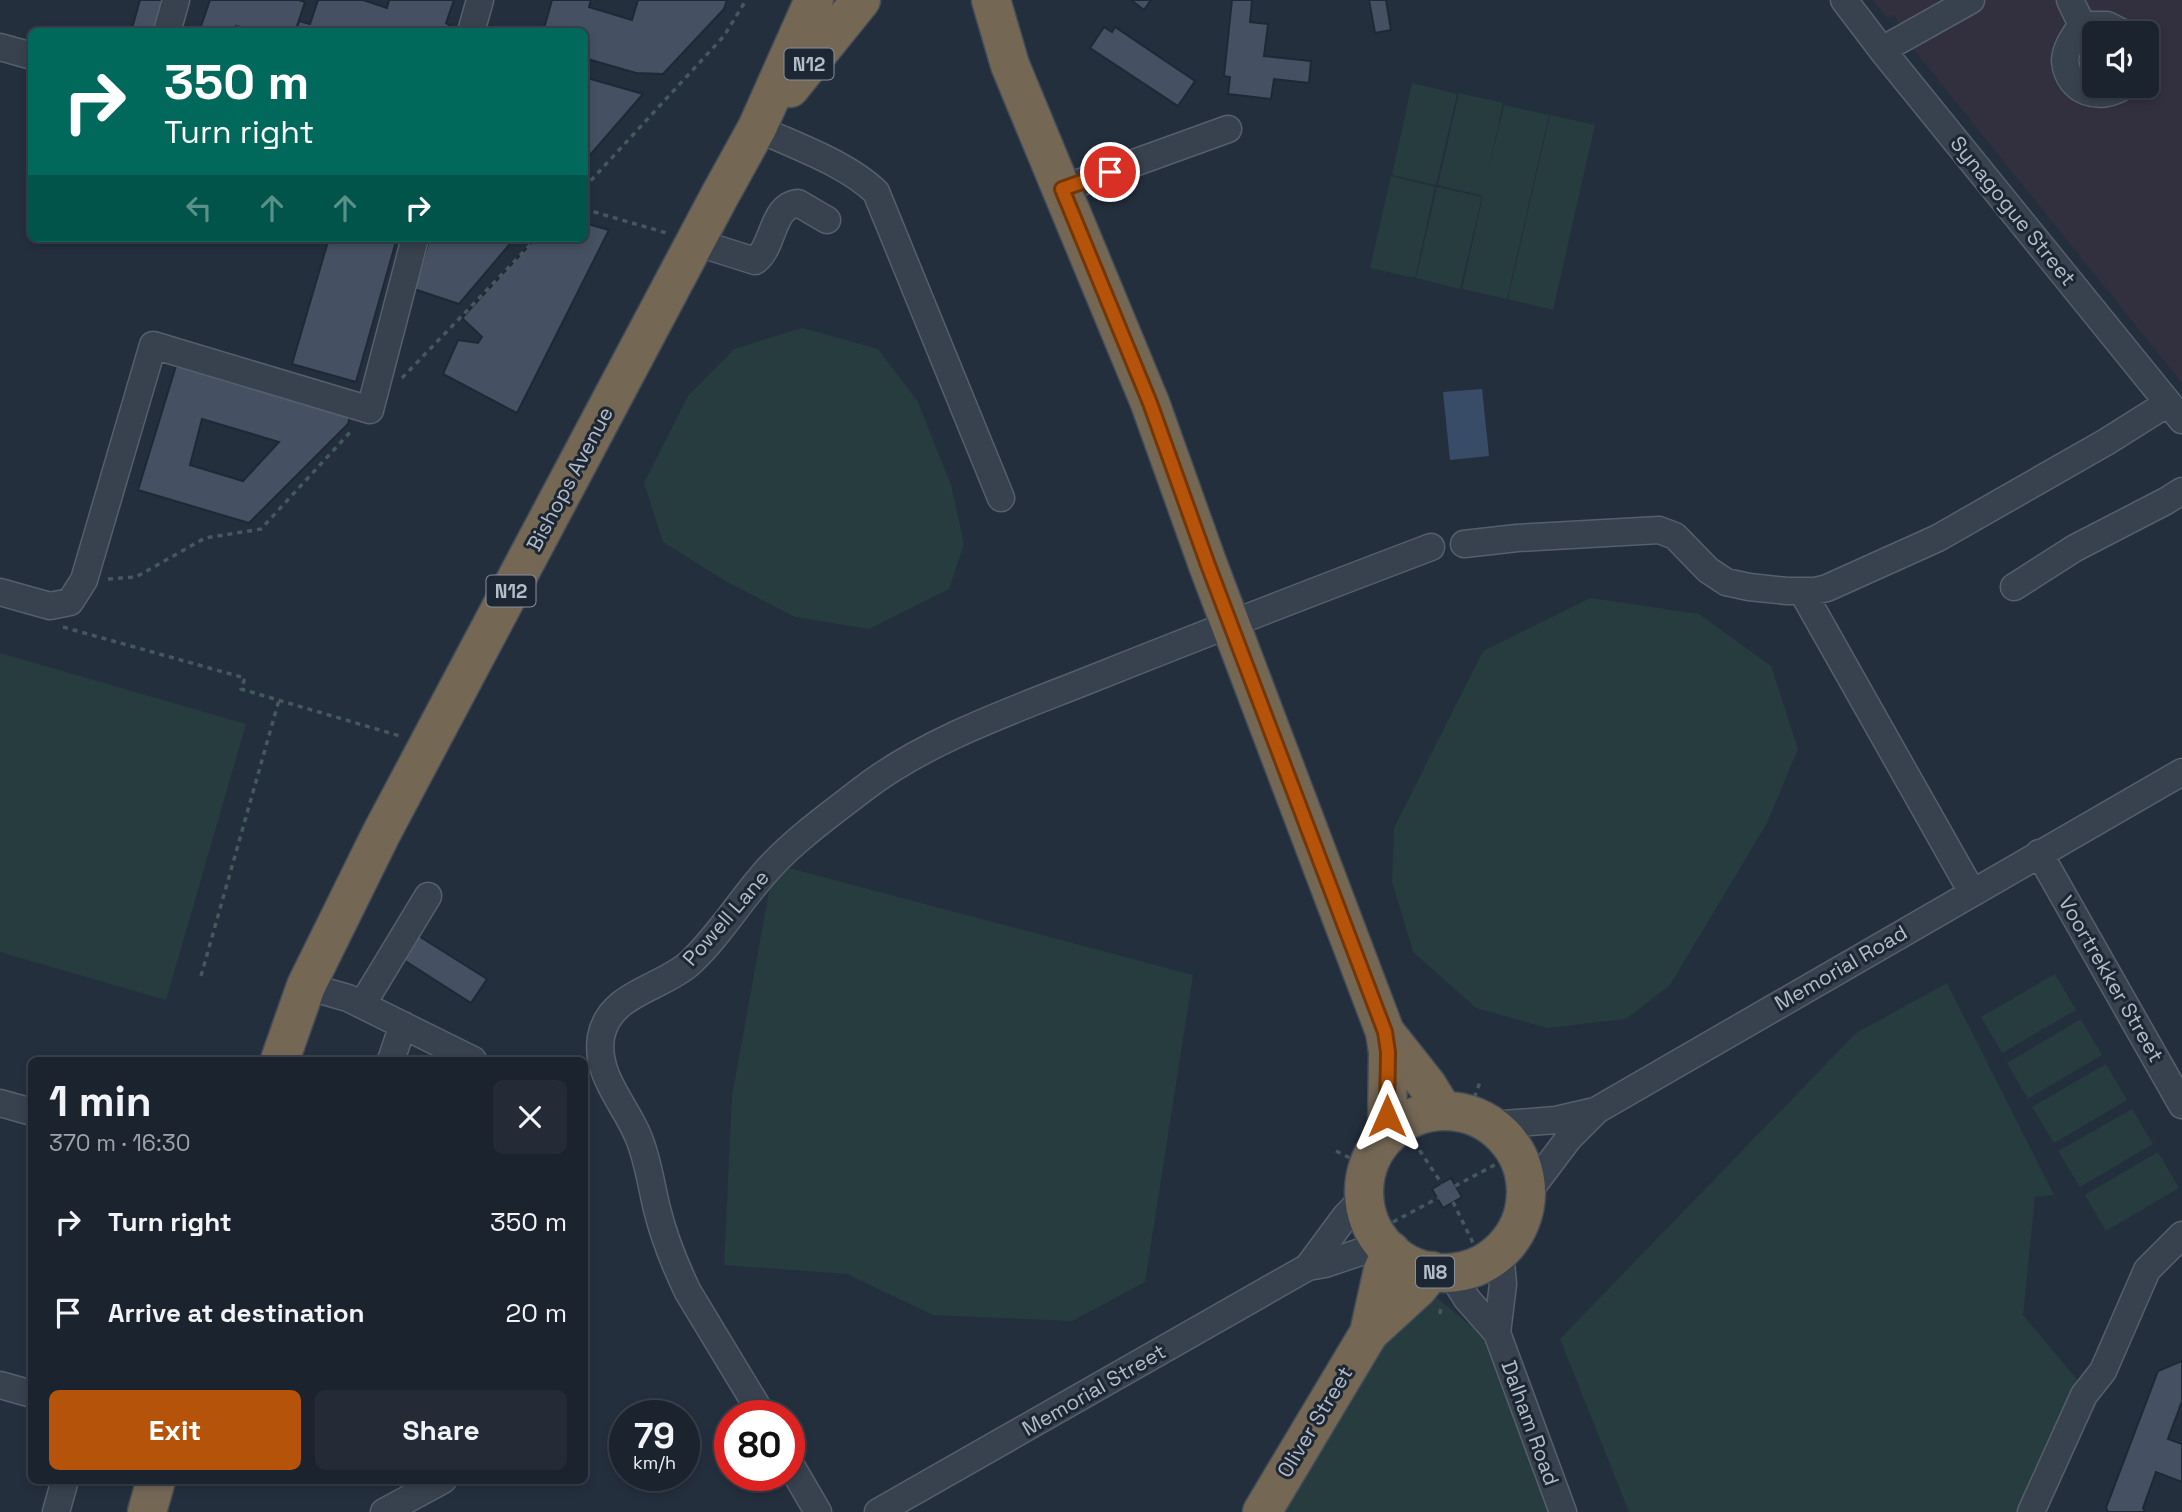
<!DOCTYPE html>
<html lang="en">
<head>
<meta charset="utf-8">
<style>
  body { margin:0; font-family:"Space Grotesk",sans-serif; background:#242b36; color:#f1f3f6; height:100vh; display:flex; flex-direction:column; font-size:26px; white-space:nowrap }
  * { box-sizing:border-box; margin:0 }
  p { font-size:23px; color:#a0a4aa }
  .icon { flex:none; width:38px; height:38px; fill:none; stroke:currentColor; stroke-width:2; stroke-linecap:round; stroke-linejoin:round }
  .map { position:relative; flex:1; overflow:hidden }
  .drawer { position:absolute; left:28px; top:1057px; width:560px; height:427px; display:flex; flex-direction:column; background:#1b232e; border-radius:10px; box-shadow:0 4px 10px #0003,0 0 0 2px #39404a }
  .drawer>* { flex:none }
  .hud { position:absolute; left:28px; top:28px; width:560px; height:214px; border-radius:10px; box-shadow:0 4px 10px #0003,0 0 0 2px #39404a; background:#00695c; color:#fff; overflow:hidden }
  .tools { position:absolute; left:2082px; top:21px; display:grid; gap:14px }
  .tools a { display:grid; place-items:center; width:77px; height:77px; border-radius:10px; background:#1b232e; box-shadow:0 4px 10px #0003,0 0 0 2px #39404a; font-size:35px }
  .speed { position:absolute; left:609px; top:1400px; display:flex; gap:14px; font-size:35px; font-weight:700; text-align:center }
  .speed>* { display:grid; place-content:center; width:91px; height:91px; border-radius:50%; background:#1b232e; box-shadow:0 4px 10px #0003,0 0 0 2px #39404a; line-height:1 }
  .speed small { font-size:18px; font-weight:400 }
  .speed .limit { border:10px solid #d22; background:#fff; color:#111 }
  .pin { position:absolute; display:grid; place-items:center; width:60px; height:60px; color:#fff; margin:-30px; border:4px solid #fff; border-radius:50%; box-shadow:0 2px 7px #0007 }
  .me { position:absolute; width:77px; margin:-38px; rotate:0deg; stroke-linejoin:round; filter:drop-shadow(0 0 5px #0008) }
  .turn { display:flex; align-items:center; gap:24px; height:147px; padding:0 21px; font-size:32px }
  .turn .icon { width:91px; height:91px; stroke-width:2.5 }
  .turn b { display:block; font-size:49px; line-height:60px }
  .lanes { display:flex; align-items:center; height:66px; padding:0 21px; background:#0003; justify-content:center; gap:35px; direction:ltr }
  .lanes .off { opacity:.35 }
  .round { display:grid; place-items:center; flex:none; width:74px; height:74px; border-radius:10px; background:#242b36 }
  .summary { display:flex; align-items:center; justify-content:space-between; height:119px; padding:0 21px }
  h1 { font-size:42px; font-weight:800; line-height:52px }
  .primary-button { display:flex; gap:14px; margin-top:auto; padding:14px 21px }
  .primary-button a { flex:1; height:80px; border-radius:10px; background:#b45309; color:#fff; font-size:28px; font-weight:800; line-height:80px; text-align:center }
  .primary-button a+a { background:#242b36; color:#f1f3f6 }
  ul { padding:0; list-style:none }
  li { display:flex; align-items:center; gap:21px; height:91px; padding:0 21px }
  li div { flex:1 }
  li b { display:block; font-size:26px }
  li em { font-style:normal }
  .map>svg:first-child { display:block }
  .medical { fill:#32303f; fill-rule:evenodd }
  .green { fill:#263c3f }
  .water { fill:#394c67 }
  .building { fill:#455162; stroke:#1f2835; stroke-width:2; fill-rule:evenodd }
  .lines { fill:none; stroke-linecap:round; stroke-linejoin:round }
  .minor-casing { stroke:#565f6c; stroke-width:29 }
  .highway-casing { stroke:#434c59; stroke-width:41 }
  .path { stroke:#44595c; stroke-width:3.5; stroke-dasharray:5 5; stroke-linecap:butt }
  .minor { stroke:#38414e; stroke-width:26 }
  .highway { stroke:#746855; stroke-width:38 }
  .route-casing { stroke:#753606; stroke-width:18 }
  .route { stroke:#b45309; stroke-width:12 }
  .labels { text-anchor:middle; stroke-width:6; stroke-linejoin:round; paint-order:stroke }
  .shield { fill:#1d2633; stroke:#878f9c; stroke-width:2 }
  .shield-label { font-size:19px; font-weight:bold; fill:#b4bcc9 }
  .street-label { font-size:21px; fill:#b4bcc9; stroke:#1d2633 }
</style>
</head>
<body>
<div class="map">
<svg width="2182" height="1512" viewBox="0 0 2182 1512">
  <rect width="100%" height="100%" fill="#242f3e"/>
  <path class="medical" d="M1873 0H2182V383L1911 46 1894 15 1887 18ZM2095 33H2147V86H2095Z"/>
  <path class="green" d="M1412 83 1457 94 1436 185 1392 175Z
    M1459 93 1503 103 1487 177 1504 105 1549 115 1507 299 1462 289 1483 196 1438 185Z
    M1550 115 1595 125 1553 310 1508 299Z
    M1391 176 1435 187 1415 278 1370 268Z
    M1437 187 1482 197 1460 289 1416 278Z
    M802 328 878 349 918 402 951 485 964 544 949 589 869 629 795 617 727 582 663 542 644 483 688 396 734 349Z
    M1590 598 1699 614 1771 666 1798 749 1767 823 1670 985 1626 1019 1547 1028 1476 1008 1413 952 1392 881 1394 828 1483 651Z
    M0 653 246 724 166 1000 0 952Z
    M774 864 1193 975 1145 1282 1072 1321 933 1315 847 1274 724 1265 732 1096Z
    M2055 974 2076 1010 2002 1053 1981 1017Z
    M1947 983 2054 1195 2035 1197 2023 1315 2080 1383 2021 1512H1629L1560 1339 1856 1033Z
    M2081 1019 2102 1055 2028 1099 2007 1063Z
    M2106 1064 2127 1100 2054 1143 2032 1107Z
    M2132 1109 2153 1144 2080 1187 2058 1151Z
    M2158 1152 2179 1188 2106 1231 2085 1195Z
    M1437 1298 1489 1341 1555 1512H1274L1385 1321Z"/>
  <path class="water" d="M1482 389 1489 456 1450 460 1443 392Z"/>
  <path class="building" d="M140 0H170L162 32H131Z
    M210 0H299L305 2 295 32H248L249 29 236 26 234 32H199Z
    M318 0H363L387 8 389 0H454L446 23 458 31 296 32 299 21 310 24Z
    M552 0H591L589 7 632 20 638 0H727L724 9 663 74 636 73 584 58V32H543Z
    M1131 0H1151L1144 10Z
    M1232 0H1252L1250 22 1268 24 1264 56 1311 61 1309 83 1274 79 1271 99 1228 94 1230 77 1224 76Z
    M1369 0H1386L1391 30 1375 33Z
    M1104 27 1112 32 1115 27 1195 81 1178 106 1090 48Z
    M584 77 643 94 584 162Z
    M584 223 609 230 517 413 443 374 458 340 478 343 482 337 462 318 536 238H584Z
    M329 238H397L356 382 292 364Z
    M430 238H515L459 304 414 289Z
    M179 356 352 409 348 424 249 523 138 490ZM202 419 279 442 243 481 190 465Z
    M414 933 487 979 471 1003 399 957Z
    M1451 1178 1462 1197 1443 1208 1432 1189Z
    M2182 1361V1401L2168 1439 2182 1444V1482L2156 1472 2143 1508 2145 1512H2108L2106 1508 2158 1371Z"/>
  <g class="lines">
    <defs>
      <path id="minor" d="M1844 0 1882 50 2182 420
        M2070 0 2082 25
        M2082 25C2075 35 2065 48 2065 61 2068 93 2100 102 2124 86
        M2082 25H2107L2123 33
        M167 32 176 0
        M471 32 480 0
        M0 47 32 56
        M1882 50 1971 0
        M757 128C795 146 846 163 876 192L1001 498
        M1062 189 1228 129
        M695 242 755 261C774 248 771 206 798 203L827 220
        M1464 544 1517 538 1659 530 1675 536 1708 570 1726 582 1749 587 1787 591H1815L1827 588 1938 538 2106 442 2168 403
        M2014 587 2075 548 2166 501 2182 491
        M1802 591 1972 892
        M0 592 50 606 70 602 84 580 153 345 370 410 415 238
        M2039 853 2182 1105
        M306 986 348 998 473 1060
        M362 1005 428 896
        M391 1060 403 1025
        M0 1103 32 1112
        M1490 1125 1556 1120 1595 1111
        M1526 1195 1569 1138 1597 1110 2182 772
        M1308 1267 1345 1217 1364 1197
        M1450 1272 1467 1299 1497 1333 1563 1512
        M1497 1333 1503 1284 1500 1251
        M0 1385 32 1394
        M763 1416 688 1292C675 1265 664 1238 657 1209 651 1185 648 1159 638 1136 625 1104 595 1075 601 1037 609 993 661 989 690 963 721 934 742 897 771 866 797 838 832 813 863 789 925 741 1011 711 1084 682 1199 636 1315 591 1431 547
        M789 1462 818 1512
        M56 1512 65 1480
        M384 1512 443 1480
        M878 1512 1308 1267 1325 1264 1384 1244
        M2031 1512 2084 1395 2103 1371 2147 1270 2182 1235"/>
      <path id="highway" d="M991 0 1010 65 1150 403 1208 565 1385 1032 1388 1052 1387 1136
        M790 88 861 0
        M1385 1032 1427 1085 1443 1111
        M280 1060 306 986 381 834 720 195 757 128 814 0
        M1364 1192a81 81 0 1 1 162 0a81 81 0 1 1-162 0Z
        M1369 1333 1383 1270 1391 1251
        M147 1512 156 1480
        M1262 1512 1369 1333 1417 1289 1432 1271"/>
    </defs>
    <use href="#minor" class="minor-casing"/>
    <use href="#highway" class="highway-casing"/>
    <path class="path" d="M584 188 724 36 746 0
      M584 209 670 234
      M402 378 537 238
      M108 579 136 577 205 538 261 529 353 429
      M63 627 245 678 241 689 400 736
      M201 976 279 700
      M1471 1107 1480 1082
      M1414 1142 1442 1184
      M1336 1151 1368 1167 1381 1166
      M1455 1186 1504 1160
      M1453 1202 1477 1251
      M1393 1222 1438 1198
      M1440 1314 1441 1304"/>
    <use href="#minor" class="minor"/>
    <use href="#highway" class="highway"/>
  </g>
  <g class="lines">
    <defs>
      <path id="route" d="M1110 172 1062 189 1150 403 1208 565 1385 1032 1388 1052 1387 1116"/>
    </defs>
    <use href="#route" class="route-casing"/>
    <use href="#route" class="route"/>
  </g>
  <g class="labels">
    <g class="shield">
      <rect x="784.5" y="48.5" width="49" height="31" rx="5"/>
      <rect x="486.5" y="575.5" width="49" height="31" rx="5"/>
      <rect x="1416" y="1256.5" width="38" height="31" rx="5"/>
    </g>
    <g class="shield-label">
      <text x="809" y="71">N12</text>
      <text x="511" y="598">N12</text>
      <text x="1435" y="1279">N8</text>
    </g>
    <g class="street-label">
      <text transform="translate(2013 211) rotate(51)" y="7">Synagogue Street</text>
      <text transform="translate(570 479) rotate(-62)" y="7">Bishops Avenue</text>
      <text transform="translate(726 918) rotate(-49)" y="7">Powell Lane</text>
      <text transform="translate(1841 968) rotate(-30)" y="7">Memorial Road</text>
      <text transform="translate(2111 979) rotate(60)" y="7">Voortrekker Street</text>
      <text transform="translate(1094 1390) rotate(-30)" y="7">Memorial Street</text>
      <text transform="translate(1315 1422) rotate(-59)" y="7">Oliver Street</text>
      <text transform="translate(1530 1423) rotate(70)" y="7">Dalham Road</text>
    </g>
  </g>
</svg>
<div class="tools">
<a><svg class="icon" aria-label="sound" viewBox="0 0 24 24"><path d="M4 9h4l5-4v14l-5-4H4zM17 9q2 3 0 6"/></svg></a>
</div>
<div class="speed"><div>79<small>km/h</small></div><div class="limit">80</div></div>
<div class="pin" style="left:1110px;top:172px;background:#d93025"><svg class="icon" aria-label="arrive" viewBox="0 0 24 24"><path d="M6 21V4h12l-3 4 3 4H6"/></svg></div>
<svg class="me" style="left:1387px;top:1116px" viewBox="-20 -20 40 40"><path d="M0-17L14 15 0 8-14 15z" fill="#b45309" stroke="#fff" stroke-width="4"/></svg>
<div class="hud">
<div class="turn"><svg class="icon" aria-label="right" viewBox="0 0 24 24"><path d="M7 20v-9h11M14 6l5 5-5 5"/></svg><div><b>350 m</b>Turn right</div></div>
<div class="lanes"><svg class="icon off" aria-label="left" viewBox="0 0 24 24"><path d="M17 20v-9H6M10 6l-5 5 5 5"/></svg><svg class="icon off" aria-label="ahead" viewBox="0 0 24 24"><path d="M12 20V5M6 11l6-6 6 6"/></svg><svg class="icon off" aria-label="ahead" viewBox="0 0 24 24"><path d="M12 20V5M6 11l6-6 6 6"/></svg><svg class="icon" aria-label="right" viewBox="0 0 24 24"><path d="M7 20v-9h11M14 6l5 5-5 5"/></svg></div>
</div>
<section class="drawer">
<div class="summary"><div><h1>1 min</h1><p>370 m · 16:30</p></div><a class="round"><svg class="icon" aria-label="close" viewBox="0 0 24 24"><path d="M6 6l12 12M18 6L6 18"/></svg></a></div>
<ul>
<li><svg class="icon" aria-label="right" viewBox="0 0 24 24"><path d="M7 20v-9h11M14 6l5 5-5 5"/></svg><div><b>Turn right</b></div><em>350 m</em></li>
<li><svg class="icon" aria-label="arrive" viewBox="0 0 24 24"><path d="M6 21V4h12l-3 4 3 4H6"/></svg><div><b>Arrive at destination</b></div><em>20 m</em></li>
</ul>
<div class="primary-button"><a>Exit</a><a>Share</a></div>
</section>
</div>
</body>
</html>
